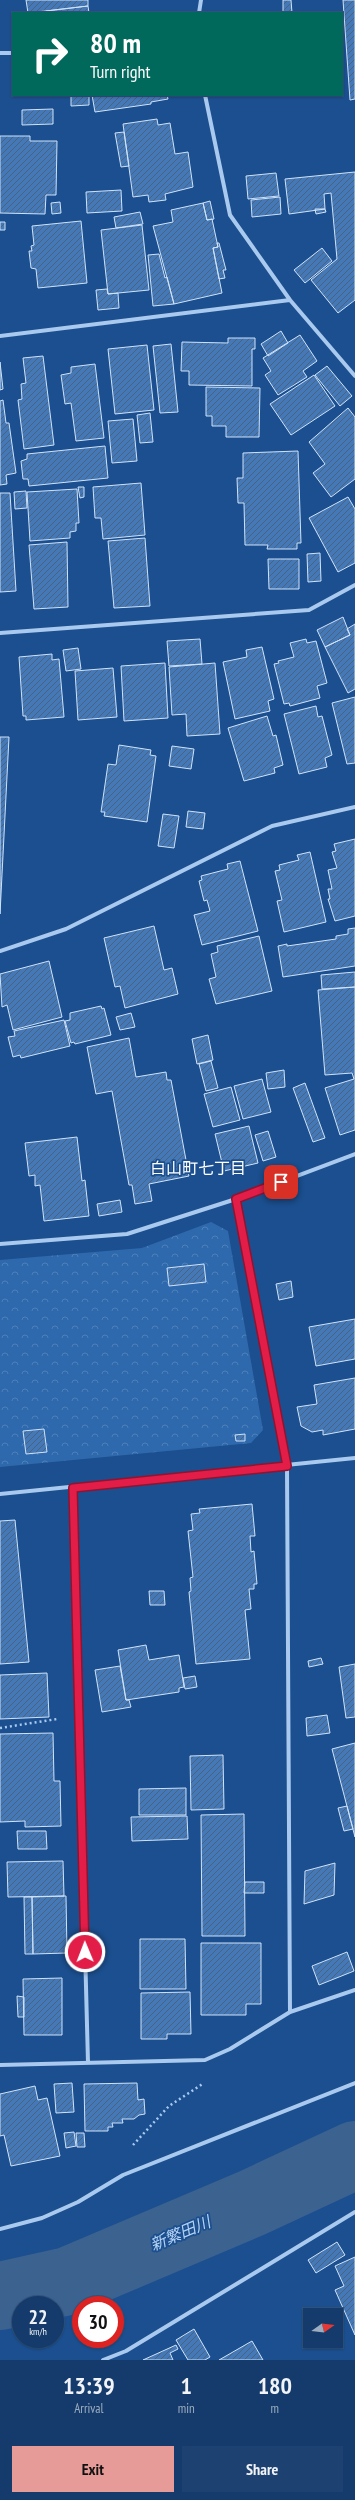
<!DOCTYPE html>
<html lang="en">
<head>
<meta charset="utf-8">
<style>
  body { margin:0; font-family:"PT Sans Narrow","Noto Sans JP",sans-serif; background:#1d4271; color:#f1f3f6; height:100vh; display:flex; flex-direction:column; font-size:15px; white-space:nowrap }
  * { box-sizing:border-box; margin:0 }
  p { font-size:13px; color:#9dadc1 }
  .icon { flex:none; width:22px; height:22px; fill:none; stroke:currentColor; stroke-width:2; stroke-linecap:round; stroke-linejoin:round }
  .map { position:relative; height:2360px; overflow:hidden }
  .sheet { display:flex; flex-direction:column; background:#143b6b; flex:1 }
  .sheet>* { flex:none }
  .guide { position:absolute; left:12px; top:12px; width:331px; height:84px; border-radius:0px; box-shadow:0 1px 3px #0004,0 0 0 1px #33557e; background:#00695c; color:#fff; overflow:hidden }
  .needle { width:26px; rotate:76deg }
  .controls { position:absolute; left:303px; top:2308px; display:grid; gap:8px }
  .controls a { display:grid; place-items:center; width:40px; height:40px; border-radius:0px; background:#143b6b; box-shadow:0 1px 3px #0004,0 0 0 1px #33557e; font-size:20px }
  .speed { position:absolute; left:12px; top:2296px; display:flex; gap:8px; font-size:20px; font-weight:700; text-align:center }
  .speed>* { display:grid; place-content:center; width:52px; height:52px; border-radius:50%; background:#143b6b; box-shadow:0 1px 3px #0004,0 0 0 1px #33557e; line-height:1 }
  .speed small { font-size:10px; font-weight:400 }
  .speed .limit { border:6px solid #d22; background:#fff; color:#111 }
  .pin { position:absolute; display:grid; place-items:center; width:34px; height:34px; color:#fff; margin:-17px; border-radius:8px; box-shadow:0 2px 6px #0006 }
  .me { position:absolute; width:44px; margin:-22px; rotate:359deg; stroke-linejoin:round; filter:drop-shadow(0 0 3px #0008) }
  .turn { display:flex; align-items:center; gap:14px; height:84px; padding:0 12px; font-size:18px }
  .turn .icon { width:52px; height:52px; stroke-width:2.5 }
  .turn b { display:block; font-size:28px; line-height:34px }
  .eta { display:flex; justify-content:space-evenly; align-items:center; height:68px; text-align:center }
  .eta b { font-size:24px; font-weight:700; line-height:28px }
  .button { display:flex; gap:8px; margin-top:auto; padding:8px 12px }
  .button a { flex:1; height:46px; border-radius:0px; background:#e69b98; color:#111; font-size:16px; font-weight:700; line-height:46px; text-align:center }
  .button a+a { background:#1d4271; color:#f1f3f6 }
  .map>svg:first-child { display:block }
  .park { fill:url(#park-crowns) }
  .lines { fill:none; stroke-linecap:round; stroke-linejoin:round }
  .river { stroke:#3c6290; stroke-width:68 }
  .building { fill:url(#building-hatch); stroke:#cfe3fa }
  .path { stroke:#a9c9ee; stroke-width:2.5; stroke-dasharray:2 3; stroke-linecap:butt }
  .minor { stroke:#a9c9ee; stroke-width:4 }
  .route-casing { stroke:#92132f; stroke-width:10 }
  .route { stroke:#e11d48; stroke-width:7 }
  .labels { text-anchor:middle; stroke-width:3.5; stroke-linejoin:round; paint-order:stroke }
  .neighbourhood-label { font-size:16px; fill:#fff; stroke:#1b4f8f }
  .water-label { font-size:16px; font-style:italic; fill:#b5d3f5; stroke:#1b4f8f }
</style>
</head>
<body>
<div class="map">
<svg width="355" height="2360" viewBox="0 0 355 2360">
  <defs>
    <pattern id="park-crowns" width="20" height="18" patternUnits="userSpaceOnUse"><rect width="20" height="18" fill="#2e69ad"/><path d="M2 6a3 3 0 1 1 6 0M12 15a3 3 0 1 1 6 0" fill="none" stroke="#4d80b9"/></pattern>
    <pattern id="building-hatch" width="6" height="6" patternUnits="userSpaceOnUse"><rect width="6" height="6" fill="#4478b7"/><path d="M-1 1l2-2M0 6l6-6M5 7l2-2" fill="none" stroke="#486282"/></pattern>
  </defs>
  <rect width="100%" height="100%" fill="#1b4f8f"/>
  <path class="park" d="M211 1222 228 1231 263 1430 251 1443 0 1467V1260L142 1248Z"/>
  <g class="lines">
    <path class="river" d="M0 2296 68 2281 252 2203 355 2155"/>
  </g>
  <path class="building" d="M26 0H88V6L28 13Z
    M283 0H291L292 13H283Z
    M343 0H355V99L350 100Z
    M88 6 89 13H46V11Z
    M71 95H89V105L71 106Z
    M92 95H167L168 99 151 102V104L95 112Z
    M53 109V124L22 125V110Z
    M157 119 158 125 170 123 175 154 188 152 193 187 165 194 166 200 149 202 148 195 133 197 123 124Z
    M124 132 129 166 121 167 115 133Z
    M0 136H30V141H57L56 195H46L45 214 0 213Z
    M355 172V300L338 313 311 280 337 259 331 193 324 194 325 209 289 214 285 179Z
    M276 173 279 196 248 199 246 176Z
    M121 190 122 211 87 213 86 192Z
    M280 197 281 214 252 217 251 200Z
    M210 201 214 219 207 220 203 203Z
    M60 202 61 213 52 214 51 203Z
    M203 203 207 220 212 219 218 247 213 248 222 293 174 304 153 226 173 222 171 210Z
    M315 209H325L326 212 316 214Z
    M140 212 143 224 116 228 114 217Z
    M81 221 87 283 38 288 36 269 31 268 29 251H32L31 246 34 245 32 226Z
    M0 222H5V230H0Z
    M142 225 149 290 108 294 101 230Z
    M217 243H219L226 270H223L225 278 219 279 213 248 218 247Z
    M322 248 332 261 305 283 294 270Z
    M159 254 165 278 167 277 174 304 153 306 148 255Z
    M107 289 108 294 118 293 119 308 98 310 96 290Z
    M281 331 288 343 268 356 261 344Z
    M300 335 317 361 303 371 307 377 278 395 265 375 271 371 263 358Z
    M228 338H255V349H252V386L189 385V371H181L182 342 228 343Z
    M171 344 178 412 160 413 153 346Z
    M147 345 154 410 115 414 108 349Z
    M43 356 54 445 24 449 18 400 22 399 21 384 26 383 23 358Z
    M0 362 3 389 0 390Z
    M95 364 104 438 76 441 71 403 65 404 61 375 71 373V367Z
    M327 366 352 396 340 406 315 375Z
    M314 375 335 406 291 435 270 404Z
    M206 387 260 388 259 437H226V426H212V416H206Z
    M3 400 6 423H9L16 473 6 475 7 484 0 485V401Z
    M348 408 355 417V479L331 497 313 473 325 464 309 442Z
    M150 413 153 442 140 443 137 415Z
    M133 419 137 461 112 463 108 421Z
    M105 446 108 478 29 486 28 479H23L21 461 27 459V454Z
    M298 451 301 543H297V549H267L268 545H245L244 503H238L237 478H243V453Z
    M141 483 145 535 103 539 101 518H95L93 487Z
    M78 487H84V497L80 498Z
    M77 489 79 523H76V531L70 532V538L30 541 27 492Z
    M26 491 27 508 15 509 14 492Z
    M0 493H10L16 591 0 592Z
    M348 497 355 509V563L338 572 309 518Z
    M145 538 150 606 114 608 108 541Z
    M67 542 68 607 34 609 29 545Z
    M320 553 321 581 308 582 307 554Z
    M268 559H299V589H269Z
    M343 617 350 635 325 647 317 630Z
    M355 624V689L348 693 325 647 350 635 347 629Z
    M200 639 202 664 169 666 167 641Z
    M306 639 307 643 316 641 327 683 317 686 320 698 290 706 289 703 284 704 274 664 279 663 278 661 294 657 290 643Z
    M262 647 274 699 268 701 270 711 235 719 223 662 247 657 246 650Z
    M78 648 81 669 66 671 63 650Z
    M52 654V660L59 659 64 717 26 720V716H23L19 657Z
    M165 663 168 718 124 721 121 666Z
    M215 663 220 734 187 736 186 714 172 715 169 667Z
    M113 668 117 717 78 720 75 671Z
    M355 697V763L347 764 332 703Z
    M316 706 318 717 322 716 332 755 325 758 327 767 299 774 284 714Z
    M267 716 273 736 276 735 283 765 274 768 275 773 244 781 228 728Z
    M0 737H9L0 914Z
    M119 745 151 750 150 755 156 756 147 822 104 816 105 812H101L108 764 116 765Z
    M172 746 194 749 191 769 169 766Z
    M188 811 205 813 203 829 186 827Z
    M163 814 179 816 174 848 158 846Z
    M355 839V916L335 921 328 899H330L328 889H332L328 870 337 868 332 852 336 851 334 844Z
    M310 852 326 922 284 932 277 901 282 900 275 871 280 870 279 865 299 860 297 855Z
    M240 861 258 931 202 945 194 915 210 911 207 900 204 901 199 881 202 880 201 876 228 869 227 864Z
    M154 926 164 970 172 968 178 994 125 1008 120 986 115 987 104 938Z
    M355 928V966L283 977 278 946 287 944V946L336 939V936L348 934V929Z
    M259 936 272 991 216 1004 209 979 216 977 211 954 218 952 217 946Z
    M49 961 62 1017 13 1030 7 1005 2 1007 0 974Z
    M355 972V987L322 989 321 975Z
    M355 987V1130L340 1135 325 1088 354 1079 352 1073 325 1075 318 990Z
    M101 1006 102 1009 104 1008 111 1035 75 1044 74 1042 71 1043 65 1021 70 1020V1013Z
    M131 1013 135 1027 120 1030 116 1017Z
    M64 1020 70 1046 21 1058 20 1055 13 1057 8 1037 15 1036 14 1031Z
    M208 1035 213 1060 197 1064 192 1039Z
    M129 1038 136 1077 166 1072 167 1080H171L189 1176 149 1184 152 1201 135 1204 132 1185H129L112 1091 96 1094 87 1047Z
    M211 1061 218 1088 206 1091 199 1064Z
    M284 1070 285 1087 268 1089 266 1073Z
    M262 1079 271 1112 243 1119 234 1086Z
    M305 1083 325 1138 313 1142 293 1088Z
    M231 1087 240 1120 213 1127 204 1094Z
    M249 1126 258 1163 224 1171 215 1134Z
    M268 1131 276 1157 263 1161 255 1135Z
    M77 1137 82 1181 85 1180 89 1216 44 1221 40 1185 35 1186V1175L29 1176 25 1143Z
    M120 1200 122 1212 99 1216 97 1204Z
    M204 1264 206 1282 169 1286 167 1268Z
    M291 1281 293 1297 279 1300 276 1284Z
    M355 1319V1359L316 1366 309 1327Z
    M355 1378V1429L323 1435V1430L312 1432 301 1426 297 1407 317 1404 314 1385Z
    M44 1429 47 1452 26 1454 23 1431Z
    M245 1434V1441H236L235 1435Z
    M252 1504 255 1536H250L251 1552 254 1551 257 1584H254V1589H249L251 1609 245 1610 250 1659 196 1664 189 1592 191 1591 190 1578 193 1577 188 1531 193 1530 191 1514 200 1513 199 1509Z
    M15 1520 29 1662 0 1664V1521Z
    M149 1591H164L165 1605H150Z
    M146 1645 149 1660 179 1655 184 1687 179 1688V1692L126 1700 118 1650Z
    M321 1658 323 1664 309 1667 308 1661Z
    M355 1664V1717L346 1718 339 1667Z
    M120 1666 126 1700H129L131 1707 102 1712 95 1670Z
    M47 1673 49 1717 0 1719V1675Z
    M195 1676 197 1687 185 1689 183 1678Z
    M327 1715 330 1733 307 1736 306 1718Z
    M53 1733 54 1781H60L61 1826 25 1827V1821L0 1822V1734Z
    M355 1743V1837L332 1749Z
    M223 1755 224 1809 191 1810 190 1756Z
    M186 1788V1815H139V1789Z
    M347 1806 353 1829 344 1831 338 1808Z
    M244 1814 245 1936H202L201 1815Z
    M187 1816 188 1839 132 1841 131 1817Z
    M17 1831H46L47 1849H18Z
    M63 1861 64 1896 8 1897 7 1862Z
    M335 1863 334 1895 304 1904 305 1871Z
    M245 1882H264V1893H244Z
    M66 1896 67 1953 33 1954 32 1897Z
    M24 1897H32L33 1954H25Z
    M140 1939H185L186 1989H140Z
    M201 1943H261V2004H246V2015H201Z
    M347 1952 354 1971 319 1985 312 1966Z
    M62 1978V2035H24L23 1979Z
    M190 1992 191 2034H167V2039H141V1993Z
    M17 1996 24 1997V2017H18Z
    M72 2083 74 2112 56 2113 54 2084Z
    M137 2083 138 2100 144 2099 145 2114 139 2115 134 2119H122L123 2123H112L113 2127H108V2131H85L84 2084Z
    M35 2086 38 2100 47 2098 60 2156 11 2166 4 2135 0 2136V2094Z
    M74 2132 76 2146 66 2148 64 2133Z
    M76 2133H84L85 2147H77Z
    M337 2242 345 2255 316 2273 308 2260Z
    M355 2257V2335L335 2290 344 2286 335 2266Z
    M194 2329 210 2357 205 2360H188L176 2340Z
    M252 2341 263 2360H219Z
    M176 2345 178 2349 170 2353 173 2360H143Z"/>
  <g class="lines">
    <path class="path" d="M0 1728 57 1719
      M133 2145 169 2106 204 2083"/>
    <path class="minor" d="M199 13 201 0
      M0 53H13
      M205 95 230 215 290 300 355 376
      M0 336 290 300
      M0 633 309 610 355 585
      M0 951 66 929 272 826 355 807
      M236 1199 287 1467 290 2012
      M0 1244 127 1234 236 1199 355 1154
      M73 1488 88 2063
      M0 1494 355 1458
      M0 2065 205 2060 230 2049 290 2012 355 1990
      M0 2229 42 2218 78 2202 123 2175 355 2083
      M103 2360 126 2351 355 2212"/>
  </g>
  <g class="lines">
    <defs>
      <path id="route" d="M85 1952 73 1488 287 1466 236 1199 281 1182"/>
    </defs>
    <use href="#route" class="route-casing"/>
    <use href="#route" class="route"/>
  </g>
  <g class="labels">
    <g class="neighbourhood-label">
      <text x="198" y="1174">白山町七丁目</text>
    </g>
    <g class="water-label">
      <text transform="translate(180 2233) rotate(-23)" y="6">新繁田川</text>
    </g>
  </g>
</svg>
<div class="controls">
<a><svg class="needle" viewBox="-14 -14 28 28"><path d="M0-13l5 13h-10z" fill="#e53935"/><path d="M0 13l5-13h-10z" fill="#9dadc1"/></svg></a>
</div>
<div class="speed"><div>22<small>km/h</small></div><div class="limit">30</div></div>
<div class="pin" style="left:281px;top:1182px;background:#d93025"><svg class="icon" aria-label="arrive" viewBox="0 0 24 24"><path d="M6 21V4h12l-3 4 3 4H6"/></svg></div>
<svg class="me" style="left:85px;top:1952px" viewBox="-20 -20 40 40"><circle r="17" fill="#e11d48" stroke="#fff" stroke-width="3"/><path d="M0-11L8 9 0 5-8 9z" fill="#fff"/></svg>
<div class="guide">
<div class="turn"><svg class="icon" aria-label="right" viewBox="0 0 24 24"><path d="M7 20v-9h11M14 6l5 5-5 5"/></svg><div><b>80 m</b>Turn right</div></div>
</div>
</div>
<section class="sheet">
<div class="eta">
<div><b>13:39</b><p>Arrival</p></div>
<div><b>1</b><p>min</p></div>
<div><b>180</b><p>m</p></div>
</div>
<div class="button"><a>Exit</a><a>Share</a></div>
</section>
</body>
</html>
